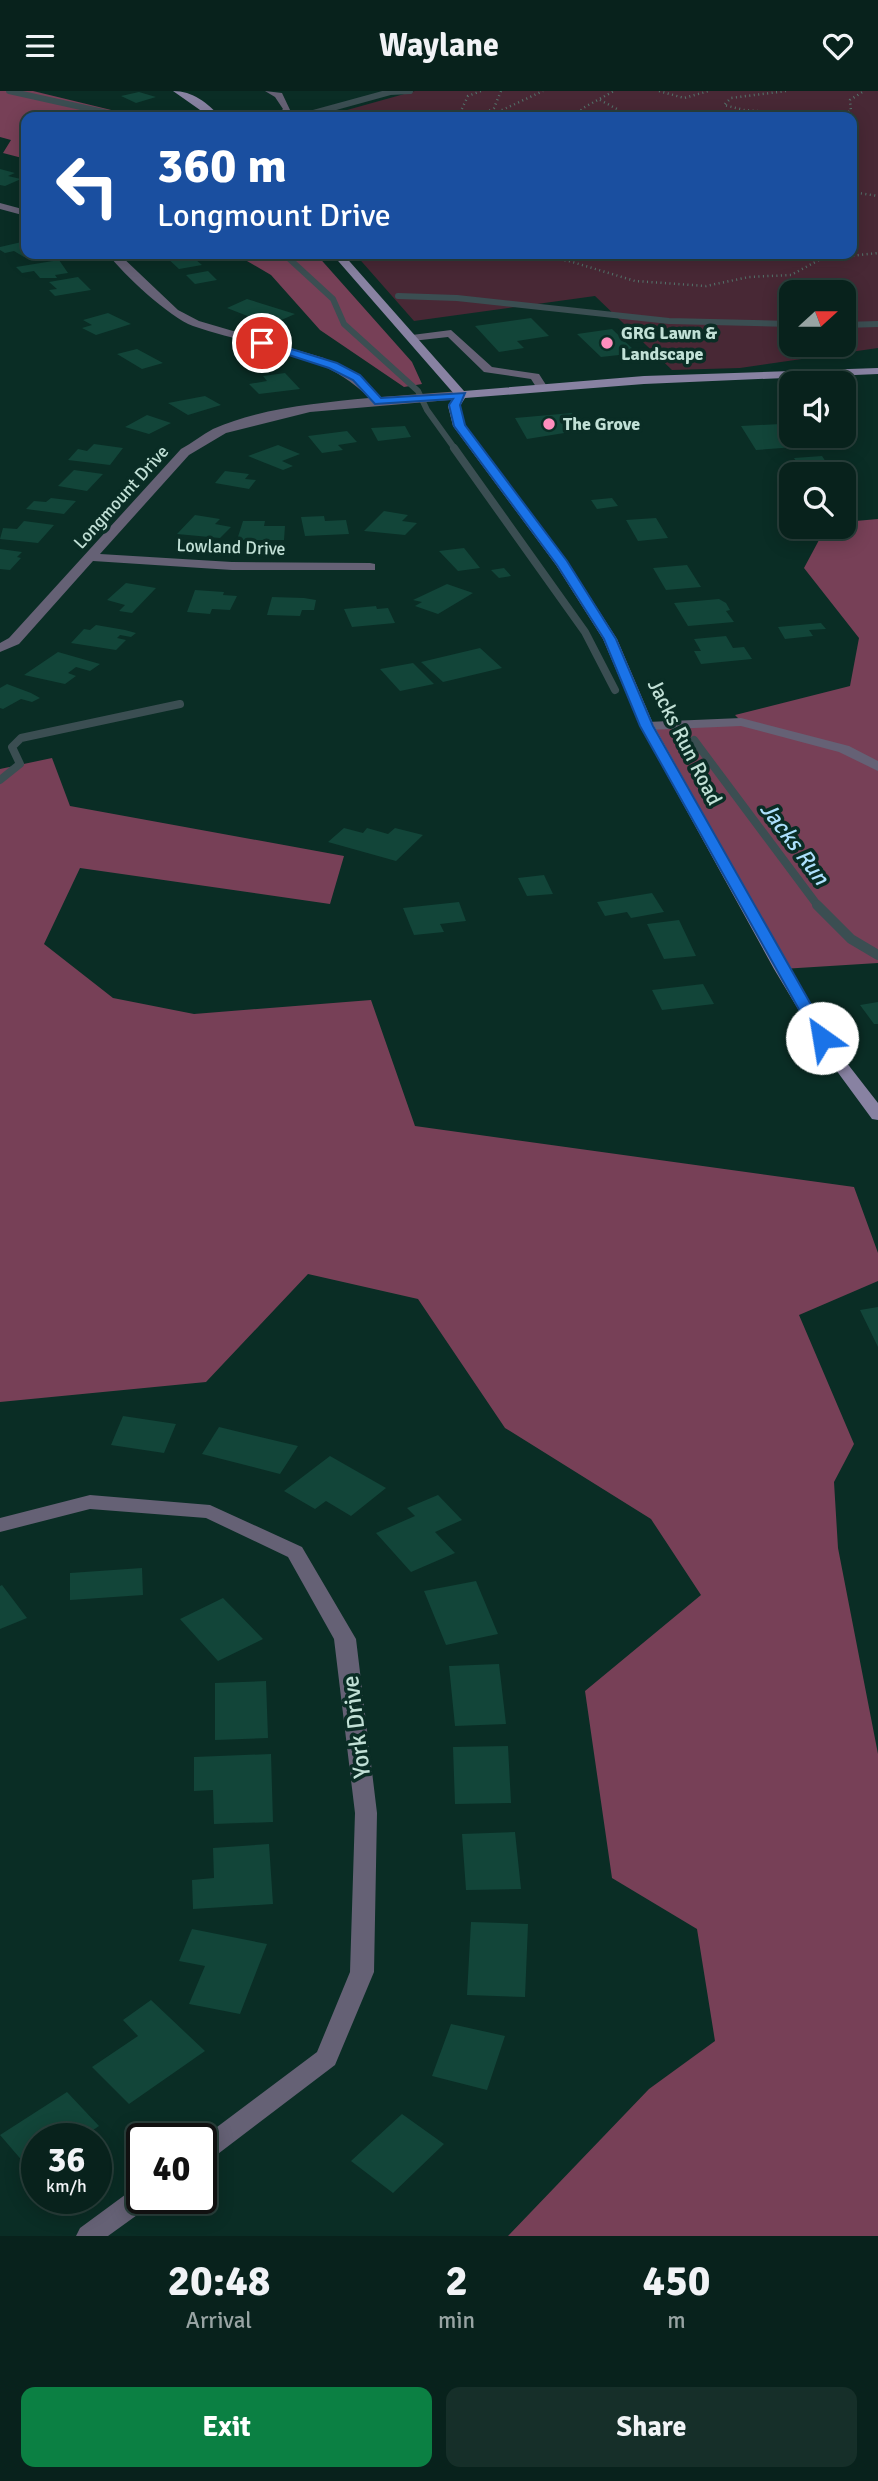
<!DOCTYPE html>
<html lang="en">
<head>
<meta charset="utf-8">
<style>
  body { margin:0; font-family:Signika,sans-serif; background:#162f29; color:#f1f3f6; height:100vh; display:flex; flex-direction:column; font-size:26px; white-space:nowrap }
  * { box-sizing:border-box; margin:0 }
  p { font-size:23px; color:#98a4a3 }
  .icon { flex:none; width:38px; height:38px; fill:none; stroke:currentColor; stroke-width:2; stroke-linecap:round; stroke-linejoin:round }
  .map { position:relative; height:2145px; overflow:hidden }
  .details { display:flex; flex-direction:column; background:#08221c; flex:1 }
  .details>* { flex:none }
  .hud { position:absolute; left:21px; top:21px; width:836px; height:147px; border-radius:14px; box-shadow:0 4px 18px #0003,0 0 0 2px #293f3b; background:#1a4fa0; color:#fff; overflow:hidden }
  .needle { width:46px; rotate:69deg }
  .fabs { position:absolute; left:779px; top:189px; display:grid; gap:14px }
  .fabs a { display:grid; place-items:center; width:77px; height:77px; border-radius:14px; background:#08221c; box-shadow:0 4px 18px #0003,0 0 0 2px #293f3b; font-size:35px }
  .speed { position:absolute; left:21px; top:2032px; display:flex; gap:14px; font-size:35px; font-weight:700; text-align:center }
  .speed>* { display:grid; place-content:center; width:91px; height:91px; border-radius:50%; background:#08221c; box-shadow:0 4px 18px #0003,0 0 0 2px #293f3b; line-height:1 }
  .speed small { font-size:18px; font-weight:400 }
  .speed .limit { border:4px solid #111; border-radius:10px; background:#fff; color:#111 }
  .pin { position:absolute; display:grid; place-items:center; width:60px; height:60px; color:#fff; margin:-30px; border:4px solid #fff; border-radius:50%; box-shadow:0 2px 7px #0007 }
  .me { position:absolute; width:77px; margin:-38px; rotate:328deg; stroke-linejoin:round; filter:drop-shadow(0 0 5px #0008) }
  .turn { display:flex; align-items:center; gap:24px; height:147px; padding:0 21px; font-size:32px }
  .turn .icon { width:91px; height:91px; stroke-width:2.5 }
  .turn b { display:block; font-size:49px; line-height:60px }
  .eta { display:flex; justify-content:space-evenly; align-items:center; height:119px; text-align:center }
  .eta b { font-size:42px; font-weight:800; line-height:49px }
  .primary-button { display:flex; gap:14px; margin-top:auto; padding:14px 21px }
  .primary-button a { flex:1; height:80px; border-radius:14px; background:#0b8043; color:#fff; font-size:28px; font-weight:800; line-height:80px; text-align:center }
  .primary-button a+a { background:#162f29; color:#f1f3f6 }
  header { display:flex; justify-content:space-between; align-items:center; height:91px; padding:0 21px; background:#08221c; font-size:32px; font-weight:800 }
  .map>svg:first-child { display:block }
  .green { fill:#482835; fill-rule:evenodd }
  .forest { fill:#774057 }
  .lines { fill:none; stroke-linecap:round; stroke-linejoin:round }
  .stream-far2 { stroke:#3b4e52; stroke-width:6 }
  .stream-far1 { stroke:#3b4e52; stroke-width:8 }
  .stream { stroke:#3b4e52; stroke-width:10 }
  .building { fill:#124539 }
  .path { stroke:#54756c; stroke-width:2.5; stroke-dasharray:1 3.5; stroke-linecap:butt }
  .lane { fill:#656175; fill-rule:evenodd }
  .street { fill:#656175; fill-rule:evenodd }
  .secondary { fill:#8882a2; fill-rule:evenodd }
  .route { fill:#1a73e8; stroke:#114b97; stroke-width:2 }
  .poi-dot { fill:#fe8ebd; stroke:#0a2d25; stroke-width:2.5 }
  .labels { text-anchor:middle; stroke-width:7; stroke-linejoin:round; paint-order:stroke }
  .far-poi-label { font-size:18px; font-weight:bold; fill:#c1e0d6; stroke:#0a2d25; text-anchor:start }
  .far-street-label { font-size:18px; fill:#c1e0d6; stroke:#0a2d25 }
  .street-label { font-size:21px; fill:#c1e0d6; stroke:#0a2d25 }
  .water-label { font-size:23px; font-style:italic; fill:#acdffc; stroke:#0a2d25 }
  .near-street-label { font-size:24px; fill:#c1e0d6; stroke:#0a2d25 }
</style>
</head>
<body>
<header><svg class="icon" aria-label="menu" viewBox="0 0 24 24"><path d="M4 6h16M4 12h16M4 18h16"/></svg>Waylane<svg class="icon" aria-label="heart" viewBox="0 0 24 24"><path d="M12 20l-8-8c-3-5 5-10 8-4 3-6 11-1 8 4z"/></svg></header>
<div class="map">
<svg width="878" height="2145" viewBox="0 0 878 2145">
  <rect width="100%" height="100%" fill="#0a2d25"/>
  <path class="green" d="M415 0H878V257L740 277 672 279 595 205 414 230 355 163H852V26H322ZM791 201H844V254H791Z"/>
  <path class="forest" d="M0 0H33L140 26H26V68L3 62 11 49 0 46Z
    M235 163H316L412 271 422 293 404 296 320 239 271 184Z
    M878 428V872L782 878 647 635 741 630 735 624 850 595 859 547 804 477 826 436H844V431Z
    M52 667 70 715 344 765 330 813 80 777 44 853 113 907 194 923 371 909 415 1035 854 1096 878 1162V1190L799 1224 854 1353 834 1391 838 1457 878 1663V2145H508L649 1998 715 1950 697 1838 612 1787 585 1600 701 1504 651 1428 505 1337 418 1208 308 1183 206 1291 0 1311V678Z"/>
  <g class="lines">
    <path class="stream-far2" d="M9 0 126 26
      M299 26 390 1 410 0
      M284 163 333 208 344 233 418 300 427 319 455 358
      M398 205 457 207 669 230 791 233
      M844 234 878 233"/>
    <path class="stream-far1" d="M454 357 585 541 615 599
      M659 611 671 621
      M694 649 818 815
      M0 689 20 673 12 656 21 647 180 613"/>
    <path class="stream" d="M817 814 851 848 878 864"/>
  </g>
  <path class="building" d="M139 1 156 6 136 12 121 5Z
    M0 78 15 82 8 85 21 88 5 95 0 94Z
    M26 150V163L33 164 24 166 14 160 5 162 0 159V156Z
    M182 163H189L202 174 179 178 166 166Z
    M59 169 68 182 55 184 57 187H40L34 180 22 182 16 176Z
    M208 180 217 189 195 193 186 184Z
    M78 186 91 199 55 205 49 199 57 198 49 191Z
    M247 208 295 223 279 230 250 226 227 217Z
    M108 222 131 233 96 244 82 237 92 234 83 229Z
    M531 227 549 245 517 250 524 257 499 261 475 235Z
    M612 238 637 262 601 266 577 243Z
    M137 258 163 272 142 278 117 263Z
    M285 282 300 298 259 303 249 293 267 290 263 285Z
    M205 305 221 314 188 324 168 312Z
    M572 322 583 339 527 348 515 327Z
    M147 324 171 332 149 343 125 336Z
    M780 333 795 356 756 359 741 335Z
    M405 335 411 346 378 350 371 337Z
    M347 340 357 351 338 354 343 359 322 362 308 345Z
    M94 353 123 357 110 374 68 369 78 358 87 360Z
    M278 354 300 363 282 370 293 375 283 379 248 365Z
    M822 365 832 380 804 382 794 367Z
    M74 379 103 383 87 400 58 395Z
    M225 380 249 383 245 388 256 389 249 398 215 392Z
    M51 407 76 410 64 423 26 418 34 410 46 411Z
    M612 407 618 415 597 418 591 409Z
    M384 420 408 424 402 430 417 432 405 444 364 440Z
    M195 424 220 428 215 433 231 436 220 447 177 443Z
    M324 425 325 430 346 429 349 443 305 445 301 426Z
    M656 427 668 447 638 450 626 429Z
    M24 430 54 434 38 452 0 448 3 437 17 438Z
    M243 430H265L264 435H285L284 449H237Z
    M464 457 480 477 458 480 439 460Z
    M0 458 22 461 17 466 21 467 10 479 0 478Z
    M687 474 701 496 666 499 653 477Z
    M504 477 511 485 499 487 491 479Z
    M126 492 156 497 132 522 119 520 125 514 107 509Z
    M447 493 473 502 438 523 415 515 422 511 413 509Z
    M195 499 224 501 223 504 237 505 230 519 212 518 210 523 187 521Z
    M272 506 304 507 316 509 314 519H302L300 525 267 524Z
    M719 508 726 512 730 519 726 520 734 531 688 535 674 512Z
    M376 515 377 518 388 517 395 532 352 536 344 518Z
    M821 532 826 538 809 539 813 545 785 548 778 536Z
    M96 534 125 539 136 542 131 546 120 544 117 547 126 549 116 559 71 552 84 538 90 539Z
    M726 545 733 557 744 556 752 568 701 573 694 560H701L694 548Z
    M480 557 502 577 443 591 421 571Z
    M58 561 100 573 90 580 76 576 68 582 76 585 65 593 24 584Z
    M413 572 434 593 400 600 380 578Z
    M7 593 31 602 40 607 32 611 21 608 3 618 0 617V597Z
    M344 737 363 742 367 737 388 743 395 737 423 744 396 770 328 751Z
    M544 784 553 803 527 805 518 787Z
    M652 802 664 821 631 827 627 821 605 825 597 811Z
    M459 811 466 830 440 833 444 841 414 844 403 817Z
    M679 829 696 865 664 868 647 833Z
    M703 893 714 913 662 919 652 899Z
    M878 911V933H874L860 914Z
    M878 1216V1256L860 1219Z
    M123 1325 176 1333 164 1362 111 1354Z
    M219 1336 298 1355 280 1383 202 1363Z
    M330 1365 386 1397 351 1425 326 1410 315 1418 284 1400Z
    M438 1404 462 1429 435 1441 455 1462 411 1481 376 1442 415 1425 407 1417Z
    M142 1477 143 1504 70 1509V1482Z
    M476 1490 498 1543 446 1554 424 1500Z
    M2 1494 27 1527 0 1538V1495Z
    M223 1507 263 1548 218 1570 180 1528Z
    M499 1573 506 1633 455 1635 449 1575Z
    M266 1590 268 1647 215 1649V1592Z
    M508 1655 511 1712 455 1713 453 1656Z
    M271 1663 273 1731 214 1733 213 1699 194 1700V1666Z
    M515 1741 521 1798 466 1799 462 1743Z
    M269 1753 273 1813 193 1818 192 1789 214 1787 213 1757Z
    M471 1831 528 1833 525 1906 467 1904Z
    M192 1838 267 1853 240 1923 189 1913 205 1875 179 1870Z
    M151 1909 205 1960 129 2013 92 1976 138 1945 123 1929Z
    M451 1933 505 1945 487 1999 432 1985Z
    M67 2001 99 2035 80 2048H37V2076L31 2080 0 2044Z
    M402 2023 444 2053 393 2102 351 2070Z"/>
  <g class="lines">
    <path class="path" d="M501 0 494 17 482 24 487 26 543 0
      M659 0 684 7 709 0
      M786 0 731 7 724 14 744 19 836 26
      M600 9 617 18 613 26
      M458 26 468 5 481 0
      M575 26 583 17 614 0
      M836 26 851 20 850 9 864 0
      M852 101 878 105
      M520 163 569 170 635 190 706 195 749 186 791 184 821 168 878 162"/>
    <path class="lane" d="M451 239 492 276 539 283 548 297 542 301 538 299 531 288 484 281 448 246 412 250 406 247 412 244Z"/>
    <path class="street" d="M265 0 282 2 291 21 286 26H275L283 18 275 6Z
      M0 112 26 119V125L0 118Z
      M108 163H119L178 219 199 230 324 267 367 292 381 306 461 300 467 304 461 308 310 321 226 342 189 364 100 463 232 471 370 472 375 473V479H232L93 470 19 553 0 561V552L9 547 181 358C192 352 202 344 213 338 260 317 318 312 369 307 322 259 253 256 193 235 169 226 123 183 108 163Z
      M741 627 849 655 878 670V680L839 661 741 635 647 639 640 635 647 631Z
      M90 1404 210 1414 302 1456 356 1548 377 1722 374 1881 335 1974 210 2069 201 2072V2048L317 1961 350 1881 355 1722 334 1548 288 1466 206 1427 90 1418 0 1441V1427Z
      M142 2095V2107H154L151 2114 108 2145H76L80 2137 133 2098Z"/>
    <path class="secondary" d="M173 0C193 0 207 12 221 26H210Z
      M332 163H343L464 300 644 285 878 277V283L644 293 465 307 460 315 465 335 567 470 617 548 654 635 790 878 843 967 878 1012V1029L872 1028 828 968 774 878 640 635 603 548 556 474 453 335 448 315 455 304Z"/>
  </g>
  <path class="route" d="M262 249 337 272 360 284 381 307 465 302 460 314 465 334 567 470 616 548 653 635 830 947 828 950H817L815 947 640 635 604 548 557 474 454 335 449 314 453 308 375 313 353 289 329 277 258 254 256 252Z"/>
  <g class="poi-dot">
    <circle cx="607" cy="252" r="7"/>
    <circle cx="549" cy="333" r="7"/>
  </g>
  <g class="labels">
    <g class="far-poi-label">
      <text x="621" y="248">GRG Lawn &amp;<tspan x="621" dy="21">Landscape</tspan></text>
      <text x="563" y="339">The Grove</text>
    </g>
    <g class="far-street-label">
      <text transform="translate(121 406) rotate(-48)" y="6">Longmount Drive</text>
      <text transform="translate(231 456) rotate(2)" y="6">Lowland Drive</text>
    </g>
    <g class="street-label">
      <text transform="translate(685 651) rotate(63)" y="7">Jacks Run Road</text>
    </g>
    <g class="water-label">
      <text transform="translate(795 752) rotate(53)" y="8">Jacks Run</text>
    </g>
    <g class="near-street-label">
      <text transform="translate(356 1636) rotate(-97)" y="8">York Drive</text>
    </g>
  </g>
</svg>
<div class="fabs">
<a><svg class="needle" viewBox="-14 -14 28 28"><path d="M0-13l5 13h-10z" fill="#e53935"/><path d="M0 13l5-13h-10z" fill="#98a4a3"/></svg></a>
<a><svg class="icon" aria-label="sound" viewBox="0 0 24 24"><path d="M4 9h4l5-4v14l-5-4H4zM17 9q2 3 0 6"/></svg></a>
<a><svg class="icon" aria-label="search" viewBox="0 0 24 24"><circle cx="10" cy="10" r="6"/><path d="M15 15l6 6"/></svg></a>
</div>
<div class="speed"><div>36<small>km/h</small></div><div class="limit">40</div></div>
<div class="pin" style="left:262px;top:252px;background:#d93025"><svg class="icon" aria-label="arrive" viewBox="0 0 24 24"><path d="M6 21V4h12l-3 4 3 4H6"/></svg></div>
<svg class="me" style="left:822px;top:947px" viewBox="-20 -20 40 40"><circle r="19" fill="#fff"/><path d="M0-13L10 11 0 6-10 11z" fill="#1a73e8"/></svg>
<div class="hud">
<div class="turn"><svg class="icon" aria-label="left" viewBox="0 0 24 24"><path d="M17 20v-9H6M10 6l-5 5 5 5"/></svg><div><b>360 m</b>Longmount Drive</div></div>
</div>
</div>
<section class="details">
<div class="eta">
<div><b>20:48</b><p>Arrival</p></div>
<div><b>2</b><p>min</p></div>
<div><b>450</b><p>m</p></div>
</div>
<div class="primary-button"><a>Exit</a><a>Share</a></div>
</section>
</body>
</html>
